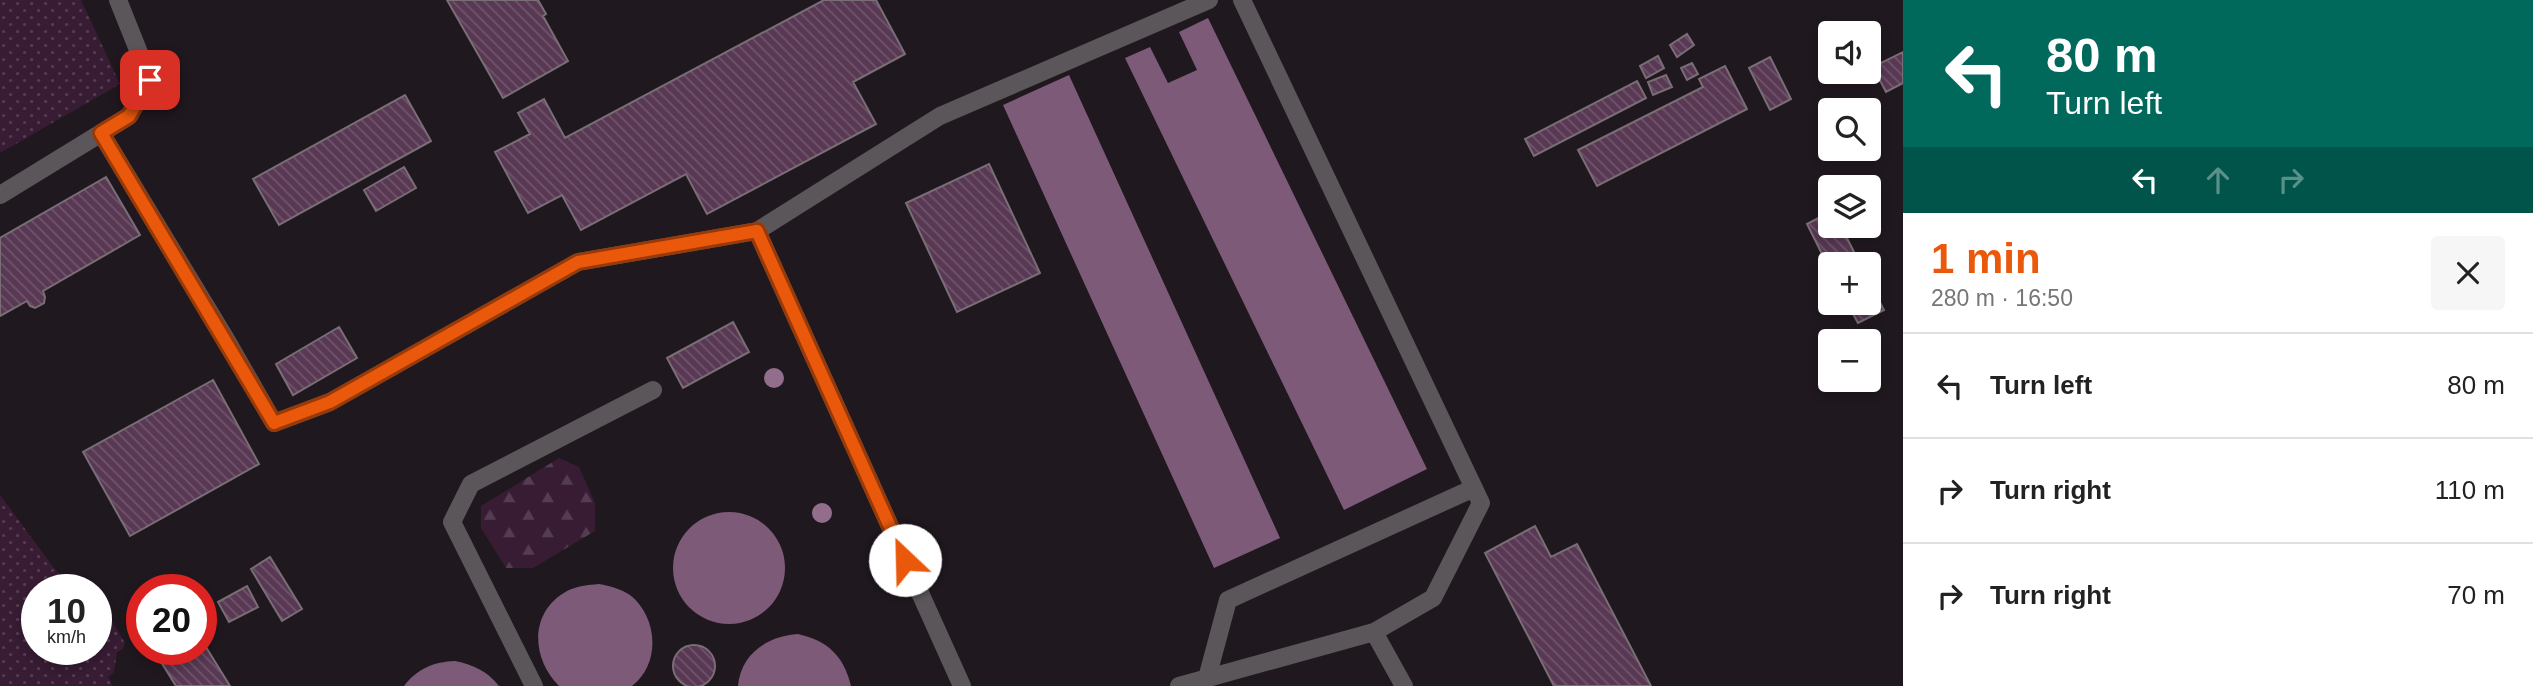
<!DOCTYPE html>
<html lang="en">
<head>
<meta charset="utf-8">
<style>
  body { margin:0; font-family:Helvetica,sans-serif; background:#f6f6f6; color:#222; height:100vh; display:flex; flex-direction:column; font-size:26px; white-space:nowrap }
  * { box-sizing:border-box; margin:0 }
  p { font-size:23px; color:#767676 }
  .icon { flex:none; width:38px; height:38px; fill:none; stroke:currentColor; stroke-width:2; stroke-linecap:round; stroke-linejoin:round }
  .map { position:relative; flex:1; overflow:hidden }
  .details { display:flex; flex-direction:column; background:#fff; width:630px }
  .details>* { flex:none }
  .top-card { background:#00695c; color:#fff; overflow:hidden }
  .controls { position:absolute; left:1818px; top:21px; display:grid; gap:14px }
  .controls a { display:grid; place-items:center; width:63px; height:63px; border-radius:7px; background:#fff; box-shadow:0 4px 10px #0003; font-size:35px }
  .speed { position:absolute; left:21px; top:574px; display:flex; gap:14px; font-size:35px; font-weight:700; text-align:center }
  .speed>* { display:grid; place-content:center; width:91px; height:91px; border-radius:50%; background:#fff; box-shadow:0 4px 10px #0003; line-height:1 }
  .speed small { font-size:18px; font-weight:400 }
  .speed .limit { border:10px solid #d22; background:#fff; color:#111 }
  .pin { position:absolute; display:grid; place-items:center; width:60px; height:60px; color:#fff; margin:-30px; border-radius:14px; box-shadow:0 4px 10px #0006 }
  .me { position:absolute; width:77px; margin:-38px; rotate:336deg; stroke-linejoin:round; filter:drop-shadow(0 0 5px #0008) }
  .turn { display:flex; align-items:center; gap:24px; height:147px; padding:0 28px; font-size:32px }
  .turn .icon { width:91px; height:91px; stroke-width:2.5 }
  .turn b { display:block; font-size:49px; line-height:60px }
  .lanes { display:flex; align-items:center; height:66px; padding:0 28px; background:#0003; justify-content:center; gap:35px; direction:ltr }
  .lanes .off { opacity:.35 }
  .round { display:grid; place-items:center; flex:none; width:74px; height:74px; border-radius:7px; background:#f6f6f6 }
  .overview { display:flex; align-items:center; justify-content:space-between; height:119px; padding:0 28px }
  h1 { font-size:42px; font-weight:700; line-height:52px; color:#ea580c }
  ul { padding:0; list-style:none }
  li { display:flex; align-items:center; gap:21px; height:105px; padding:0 28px; border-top:2px solid #e0e0e0 }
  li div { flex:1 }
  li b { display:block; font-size:26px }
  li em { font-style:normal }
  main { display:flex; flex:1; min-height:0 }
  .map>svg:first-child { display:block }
  .grass { fill:url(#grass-dots) }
  .forest { fill:url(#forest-firs) }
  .water { fill:#7d5a77 }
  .building { fill:url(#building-back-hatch); stroke:#796e76; stroke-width:2 }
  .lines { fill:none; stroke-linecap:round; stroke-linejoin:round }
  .lane { stroke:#5b565a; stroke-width:18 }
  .tree { fill:#926e8c }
  .route-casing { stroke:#983908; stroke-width:18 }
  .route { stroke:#ea580c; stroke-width:12 }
</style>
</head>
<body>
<main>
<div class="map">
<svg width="1903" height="686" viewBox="0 0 1903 686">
  <defs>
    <pattern id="grass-dots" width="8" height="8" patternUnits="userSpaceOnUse" patternTransform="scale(1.75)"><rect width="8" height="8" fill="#371c33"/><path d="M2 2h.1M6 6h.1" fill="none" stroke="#543d50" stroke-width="1.8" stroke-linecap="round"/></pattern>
    <pattern id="forest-firs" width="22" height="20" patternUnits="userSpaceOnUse" patternTransform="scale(1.75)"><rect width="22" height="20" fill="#371c33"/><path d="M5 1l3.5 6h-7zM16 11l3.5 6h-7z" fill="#543d50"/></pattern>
    <pattern id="building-back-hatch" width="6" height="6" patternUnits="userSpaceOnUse" patternTransform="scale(1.75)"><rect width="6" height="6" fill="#583853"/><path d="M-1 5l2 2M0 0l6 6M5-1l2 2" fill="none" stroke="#70546c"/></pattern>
  </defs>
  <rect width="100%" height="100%" fill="#20181f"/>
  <path class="grass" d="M0 0H81L120 84 0 153Z
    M0 495 54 568 66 581 92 586 94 590H37V649H96V594L125 643 123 649 117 652 114 672 108 677 113 686H0Z"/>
  <path class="forest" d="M559 458 579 467 595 503V531L533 568H506L481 528V506Z"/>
  <path class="water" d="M1208 18 1427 469 1344 510 1125 58 1150 47 1168 83 1197 70 1179 32Z
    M1069 75 1280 538 1214 568 1003 105Z
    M673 568a56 56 0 1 1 112 0a56 56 0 1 1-112 0Z
    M599 584C610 586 621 589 630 595 658 617 661 664 632 686H559C531 658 529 612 567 591 577 586 588 585 599 584Z
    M798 634C828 641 844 656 851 686H738C741 653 768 636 798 634Z
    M455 661C474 665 487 671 499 686H404C418 668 434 662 455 661Z"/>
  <path class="building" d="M447 0H538L546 14 543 16 568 61 503 98Z
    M824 0H876L905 54 853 82 876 124 707 214 686 174 581 230 562 195 528 213 495 152 530 134 518 113 544 99 565 138Z
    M1687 34 1694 45 1677 57 1670 45Z
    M1903 52V83L1886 92 1873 67Z
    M1658 56 1664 68 1646 78 1640 66Z
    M1770 57 1791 99 1770 110 1749 68Z
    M1692 63 1698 74 1687 80 1681 68Z
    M1725 66 1747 109 1597 186 1578 150 1703 87 1699 79Z
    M1666 75 1672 87 1653 95 1648 82Z
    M1637 81 1646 98 1534 156 1525 139Z
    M405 95 431 141 279 225 253 179Z
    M989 164 1040 273 957 312 906 203Z
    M404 167 416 188 376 211 364 190Z
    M106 177 140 235 43 291 45 297 44 303 35 308 30 306 27 301 0 316V238Z
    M1830 212V226H1841L1860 264H1830V270L1807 224Z
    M1869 281 1884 310 1858 323 1847 303H1869Z
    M733 322 749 352 683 388 667 358Z
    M339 327 357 358 293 395 276 364Z
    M213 380 259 464 130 536 83 452Z
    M1535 526 1551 557 1577 544 1651 686H1554L1485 553Z
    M270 557 302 609 282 621 251 569Z
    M247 586 258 607 229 622 218 602Z
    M201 639 230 686H176L153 649H201Z
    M673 666a21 21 0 1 1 42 0a21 21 0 1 1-42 0Z"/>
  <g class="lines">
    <path class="lane" d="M1242 0 1481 503 1433 598 1374 632
      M101 133 227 341 274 423 330 402 578 262 757 231 962 686
      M0 195 129 116 150 80 118 0
      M757 231 940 116 1209 0
      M1207 678 1228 600 1474 488
      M534 686 452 522 471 484 653 390
      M1179 686 1374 632 1404 686"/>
  </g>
  <g class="tree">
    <circle cx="774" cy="378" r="10"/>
    <circle cx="822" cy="513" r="10"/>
  </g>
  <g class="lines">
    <defs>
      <path id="route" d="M150 80 129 116 101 133 274 423 330 402 578 262 757 231 905 560"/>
    </defs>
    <use href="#route" class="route-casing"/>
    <use href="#route" class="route"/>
  </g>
</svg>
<div class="controls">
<a><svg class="icon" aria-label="sound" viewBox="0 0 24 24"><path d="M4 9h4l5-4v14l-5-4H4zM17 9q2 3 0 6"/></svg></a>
<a><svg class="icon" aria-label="search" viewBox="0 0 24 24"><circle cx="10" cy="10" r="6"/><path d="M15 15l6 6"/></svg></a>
<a><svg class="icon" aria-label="layers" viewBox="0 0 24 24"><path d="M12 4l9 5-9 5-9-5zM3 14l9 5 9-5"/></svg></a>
<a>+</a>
<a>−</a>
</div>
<div class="speed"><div>10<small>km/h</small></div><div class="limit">20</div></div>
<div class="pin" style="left:150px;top:80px;background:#d93025"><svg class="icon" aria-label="arrive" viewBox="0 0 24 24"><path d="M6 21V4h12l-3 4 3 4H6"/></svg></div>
<svg class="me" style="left:905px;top:560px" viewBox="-20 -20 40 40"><circle r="19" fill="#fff"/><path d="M0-13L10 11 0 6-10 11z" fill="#ea580c"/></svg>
</div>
<section class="details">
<div class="top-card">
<div class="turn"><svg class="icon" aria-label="left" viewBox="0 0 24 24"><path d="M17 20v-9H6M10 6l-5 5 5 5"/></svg><div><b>80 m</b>Turn left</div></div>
<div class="lanes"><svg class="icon" aria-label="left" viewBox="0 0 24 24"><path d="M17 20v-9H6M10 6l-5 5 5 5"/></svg><svg class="icon off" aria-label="ahead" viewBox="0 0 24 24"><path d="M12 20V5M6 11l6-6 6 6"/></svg><svg class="icon off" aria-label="right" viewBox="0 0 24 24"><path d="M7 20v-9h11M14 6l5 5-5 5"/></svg></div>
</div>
<div class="overview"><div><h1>1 min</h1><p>280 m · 16:50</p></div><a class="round"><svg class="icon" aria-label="close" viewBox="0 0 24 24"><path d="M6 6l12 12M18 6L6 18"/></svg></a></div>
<ul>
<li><svg class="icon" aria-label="left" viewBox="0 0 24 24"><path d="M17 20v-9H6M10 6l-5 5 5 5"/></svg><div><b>Turn left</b></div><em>80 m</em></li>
<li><svg class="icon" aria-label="right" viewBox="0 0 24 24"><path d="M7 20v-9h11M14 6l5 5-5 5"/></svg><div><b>Turn right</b></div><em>110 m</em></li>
<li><svg class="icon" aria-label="right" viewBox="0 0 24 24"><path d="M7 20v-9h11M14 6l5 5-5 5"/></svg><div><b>Turn right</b></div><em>70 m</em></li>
</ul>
</section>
</main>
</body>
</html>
